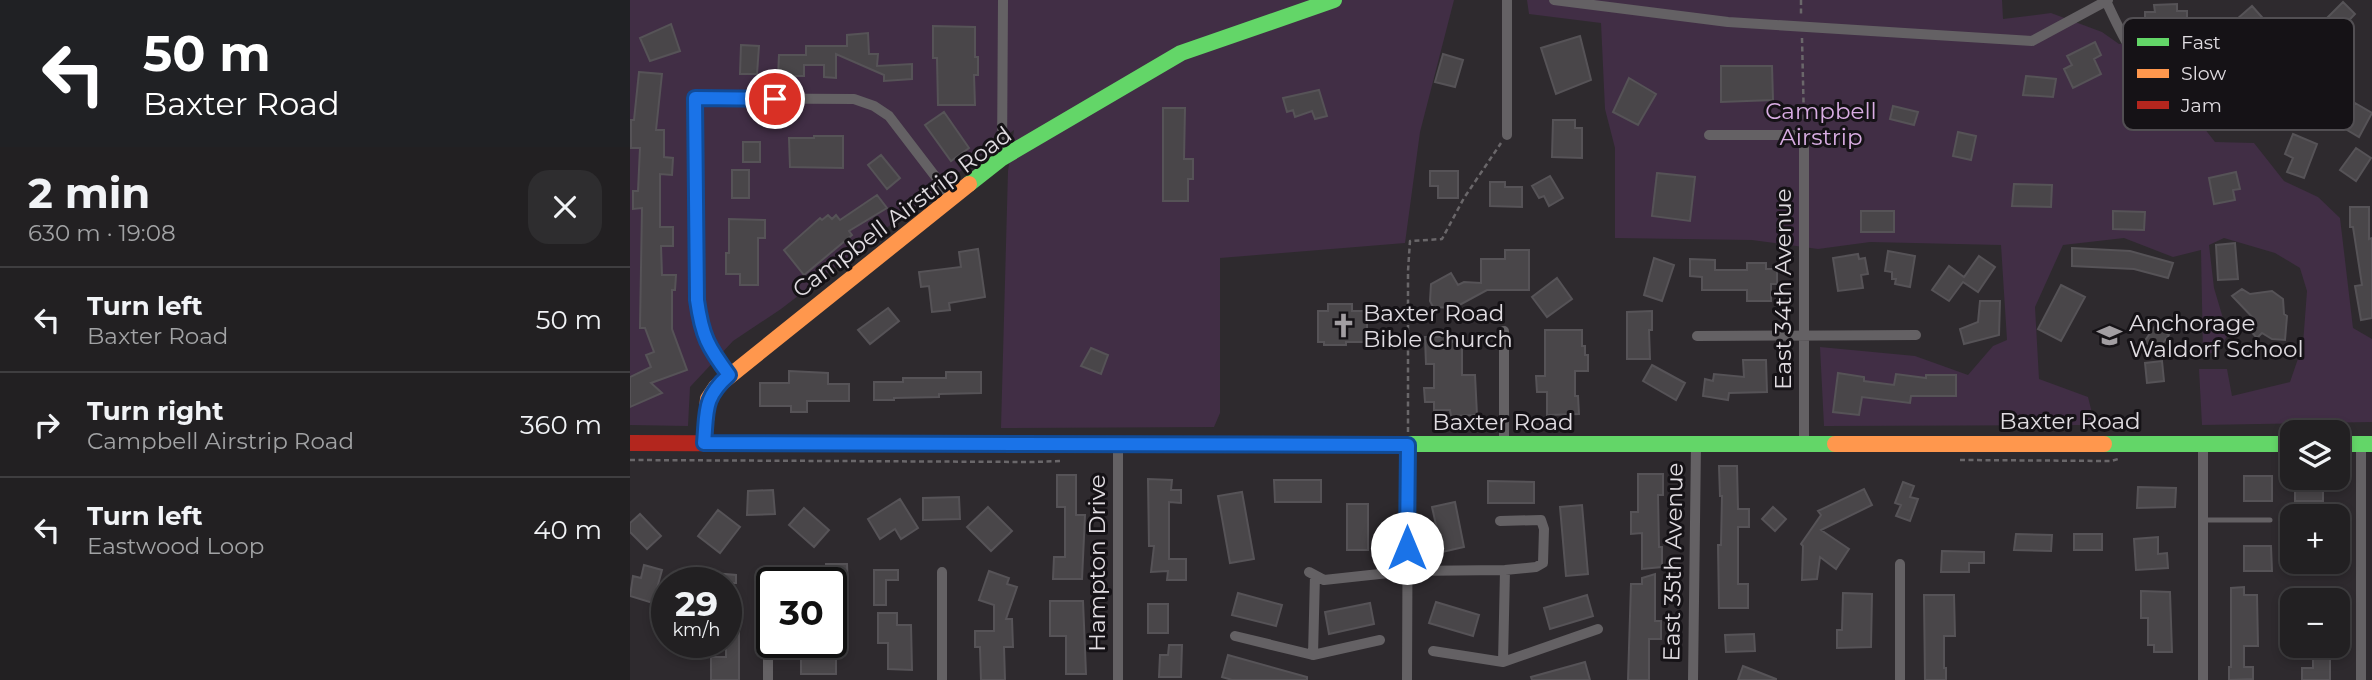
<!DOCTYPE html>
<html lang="en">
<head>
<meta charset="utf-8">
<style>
  body { margin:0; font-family:Montserrat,sans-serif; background:#2e2d2f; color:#f1f3f6; height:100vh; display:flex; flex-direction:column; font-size:26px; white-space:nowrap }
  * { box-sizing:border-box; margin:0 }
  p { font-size:23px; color:#a2a3a5 }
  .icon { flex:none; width:38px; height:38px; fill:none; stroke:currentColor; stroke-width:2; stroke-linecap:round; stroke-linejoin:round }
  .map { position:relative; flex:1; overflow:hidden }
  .drawer { display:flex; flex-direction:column; background:#222022; width:630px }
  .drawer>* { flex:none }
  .banner { background:#202124; color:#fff; overflow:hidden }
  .fabs { position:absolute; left:1650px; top:420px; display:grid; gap:14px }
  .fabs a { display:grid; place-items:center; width:70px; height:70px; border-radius:14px; background:#222022; box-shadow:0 4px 10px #0003,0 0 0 2px #3f3e40; font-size:35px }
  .speed { position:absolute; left:21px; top:567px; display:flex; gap:14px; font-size:35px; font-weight:700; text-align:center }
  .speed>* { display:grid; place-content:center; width:91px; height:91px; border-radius:50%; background:#222022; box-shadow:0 4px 10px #0003,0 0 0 2px #3f3e40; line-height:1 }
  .speed small { font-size:18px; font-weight:400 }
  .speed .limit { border:4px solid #111; border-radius:10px; background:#fff; color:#111 }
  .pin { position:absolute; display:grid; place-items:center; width:60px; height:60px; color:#fff; margin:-30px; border:4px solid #fff; border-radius:50%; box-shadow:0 2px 7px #0007 }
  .me { position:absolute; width:77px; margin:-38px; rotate:0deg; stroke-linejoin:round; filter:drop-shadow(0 0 5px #0008) }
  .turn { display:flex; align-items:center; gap:24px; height:147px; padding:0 28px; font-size:32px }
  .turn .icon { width:91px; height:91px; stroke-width:2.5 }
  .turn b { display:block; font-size:49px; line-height:60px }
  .round { display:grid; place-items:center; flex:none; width:74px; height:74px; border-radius:21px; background:#2e2d2f }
  .overview { display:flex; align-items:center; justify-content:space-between; height:119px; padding:0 28px }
  h1 { font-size:42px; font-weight:700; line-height:52px }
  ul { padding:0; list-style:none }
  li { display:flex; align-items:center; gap:21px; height:105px; padding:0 28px; border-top:2px solid #3f3e40 }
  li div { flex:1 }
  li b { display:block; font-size:26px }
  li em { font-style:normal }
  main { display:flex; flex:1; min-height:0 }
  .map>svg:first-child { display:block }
  .green { fill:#412e45 }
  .building { fill:#494649; stroke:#565357; stroke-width:2 }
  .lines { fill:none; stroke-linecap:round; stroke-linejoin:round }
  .path { stroke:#6a676a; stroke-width:2.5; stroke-dasharray:5 3.5; stroke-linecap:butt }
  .lane { stroke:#646164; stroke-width:5 }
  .street { stroke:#646164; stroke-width:10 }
  .fast { stroke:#63d668; stroke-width:16 }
  .slow { stroke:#ff974d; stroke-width:16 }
  .jam { stroke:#b3261e; stroke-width:16 }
  .route-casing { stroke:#114b97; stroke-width:18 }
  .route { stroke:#1a73e8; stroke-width:12 }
  .labels { text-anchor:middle; stroke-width:6; stroke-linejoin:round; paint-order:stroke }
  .park-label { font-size:23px; fill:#d9ade3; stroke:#151216 }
  .street-label { font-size:23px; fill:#e0dce1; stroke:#151216 }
  .poi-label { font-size:23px; fill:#e0dce1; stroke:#151216; text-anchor:start }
  .key { fill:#151216; stroke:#524f53; stroke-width:2 }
  .key-label { font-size:19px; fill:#e0dce1 }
</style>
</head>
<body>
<main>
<section class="drawer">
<div class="banner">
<div class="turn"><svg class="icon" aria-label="left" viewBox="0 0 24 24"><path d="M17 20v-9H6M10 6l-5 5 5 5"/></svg><div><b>50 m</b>Baxter Road</div></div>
</div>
<div class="overview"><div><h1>2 min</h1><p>630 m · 19:08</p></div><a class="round"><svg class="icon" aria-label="close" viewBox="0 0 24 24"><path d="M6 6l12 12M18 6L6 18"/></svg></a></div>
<ul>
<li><svg class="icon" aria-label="left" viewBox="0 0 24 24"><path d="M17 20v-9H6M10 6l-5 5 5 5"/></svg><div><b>Turn left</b><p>Baxter Road</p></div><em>50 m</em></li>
<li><svg class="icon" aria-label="right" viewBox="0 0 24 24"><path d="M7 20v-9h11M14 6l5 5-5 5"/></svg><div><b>Turn right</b><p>Campbell Airstrip Road</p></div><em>360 m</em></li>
<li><svg class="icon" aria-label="left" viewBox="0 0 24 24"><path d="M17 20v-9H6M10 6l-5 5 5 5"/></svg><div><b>Turn left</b><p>Eastwood Loop</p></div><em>40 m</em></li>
</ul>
</section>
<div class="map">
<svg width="1742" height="680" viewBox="0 0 1742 680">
  <rect width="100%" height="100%" fill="#2e2a2e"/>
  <path class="green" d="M0 0H824L790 132 775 243 590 258V413L584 427 371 428 378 171 384 130 151 309 103 341 60 387 58 426 0 425Z
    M897 0H1372L1373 19 1421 13 1472 32 1489 44 1535 41 1564 48 1573 61 1571 124 1585 142 1624 143 1654 181 1688 197 1710 218 1723 328 1742 339V422L1572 425 1569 369H1597L1602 396 1660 382 1673 344 1677 291 1670 268 1645 253 1594 238 1579 245 1584 288 1598 335 1587 351 1573 356 1571 250 1543 257 1494 238 1433 245 1405 307 1409 379 1458 397 1465 425 1194 426 1190 347 1285 356 1338 375 1363 346 1377 340 1371 245 1240 242 1188 249 1122 240 985 238V148L975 109 971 23 899 14Z"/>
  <path class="building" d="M1713 2 1725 14 1706 34 1693 22Z
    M1547 4V11H1557V35H1515V12H1525L1524 5Z
    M1622 6 1638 24 1623 37 1607 19Z
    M41 24 50 51 20 61 10 38Z
    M303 26 345 27V57H348V75H344L345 105H308L307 58H303Z
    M238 33 239 54H248L247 66 282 64V79L254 81V75L206 54V78L194 77V65H174V76H148L149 55H176V46H217V35Z
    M950 36 961 80 926 94 911 48Z
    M1465 42 1471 55 1464 59 1471 74 1443 88 1434 69 1442 65 1437 56Z
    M111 45 129 46 127 74H110Z
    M813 54 833 60 825 87 805 82Z
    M1091 66H1142L1143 100 1091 102Z
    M9 72 32 74 26 130H34V157L43 158 42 175 30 174V227H43V246H31L32 275H46L45 290H42V329L57 370 21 383 32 393 0 407V377L21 367 16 355 24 352 15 328H10L12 208 3 209V191H8L10 148H1V120H4Z
    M1396 76 1426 79 1423 97 1393 95Z
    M999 78 1026 94 1008 125 983 112Z
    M689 90 697 116 685 119 682 111 665 117 663 110 657 112 653 98Z
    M1725 103 1742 113 1729 137 1712 127Z
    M1263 106 1288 112 1284 125 1260 119Z
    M533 108H555L554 159H563V179H558V201H533Z
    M314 112 339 148 321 161 295 125Z
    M923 120H945V128H952V158L922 157Z
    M1328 132 1346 136 1341 160 1323 156Z
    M1663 134 1687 144 1674 178 1657 172 1663 158 1655 154Z
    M184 136H213V168L160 167 159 138H184Z
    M113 142H130V162H113Z
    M1726 148 1741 158 1726 181 1710 170Z
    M251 155 270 178 257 189 238 165Z
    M102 170H119V198H102Z
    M800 171H828V198H808V186H800Z
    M1606 172 1610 189 1603 190 1605 200 1584 204 1579 178Z
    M1027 173 1065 177 1060 221 1022 216Z
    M920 176 933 198 919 206 914 196 909 198 902 186Z
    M860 182H875V187H892V207L860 206Z
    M1384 184 1422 185 1421 207 1382 206Z
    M247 195 257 208 219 231 222 235 174 275 154 250 190 218 192 220 198 215 202 219 206 215 210 220Z
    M1720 207H1739V239L1742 238V318L1731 320 1725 286 1732 285 1723 227H1720Z
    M1231 211H1264V232H1231Z
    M1483 211 1515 212 1514 230 1483 229Z
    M99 219 135 220V238H128V285H110V274H96V253H99Z
    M1605 243 1608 279 1588 280 1586 245Z
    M1442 248 1500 251 1543 263 1538 278 1504 269 1442 266Z
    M348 249 355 297 319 303 320 310 302 312 299 286 291 287 289 272 331 267 329 252Z
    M875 250H899V290H857L824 308 803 307 800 301 801 284 821 273 828 285 834 282 851 283V259H875Z
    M1258 251 1285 256 1280 287 1265 284 1266 279H1262V272L1255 271Z
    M1228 254 1229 259 1235 258 1238 274 1231 275 1233 288 1208 291 1203 258Z
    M1349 256 1365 267 1348 292 1333 282 1319 301 1302 290 1319 266 1334 277Z
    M1024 258 1044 265 1032 301 1014 295Z
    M1060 259 1085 260V270H1117V263H1136V269H1147V284H1141V301H1117V290H1072V277L1060 276Z
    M927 278 942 299 917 317 902 297Z
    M1431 285 1455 297 1431 341 1408 329Z
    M1612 289 1620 294 1642 291 1653 299 1654 314 1657 316 1655 340 1642 339 1632 333 1627 338 1618 328 1626 321 1602 296Z
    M1350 301H1370L1369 335 1334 344 1330 329 1348 322Z
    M698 304H722V311H737V342H716V345H694V342H688V311H698Z
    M258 308 269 321 240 344 228 330Z
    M1022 311V330H1019L1020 359H997V312Z
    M1525 326 1539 335 1527 351 1514 342Z
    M915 330H952V346H955V355H958V371H945V396H948L949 414 917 415V392H907L906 376H915Z
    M795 337H823V342H832V375H845L847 415 821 416 820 410H804V402H795L794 388H804V364H796Z
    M461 348 478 355 471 374 451 366Z
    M1113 360H1136L1137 392 1099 393 1098 400 1073 396 1075 379 1083 381 1084 374 1114 377Z
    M1532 361 1534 381 1517 383 1515 363Z
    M1022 365 1055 383 1046 400 1013 381Z
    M159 371 198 373V384H219V401H177V412H161V406H130V383H159Z
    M316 372H351V393L309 394V397L264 398V400H244V382H273V378H316Z
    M1208 373 1234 377V381L1264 385 1266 374 1296 378V375H1326V396H1281L1280 403 1232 397 1229 415 1203 412Z
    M1089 466H1107L1108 509H1119V527H1108V584H1118V608H1089L1088 545H1091L1092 496H1090Z
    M1008 474H1033V495H1028L1029 547H1032V567L1012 569V533L1001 534V512H1008Z
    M427 475H446V515H455L452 579H423L424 557H435V507H427Z
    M1614 476H1642V501H1614Z
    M1665 478H1693V501H1665Z
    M518 479 542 480 541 490H551V503L539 502V559H556V580H537L538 571 521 572 524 546H519Z
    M644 480H691V502H645Z
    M858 481 904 482V503H858Z
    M1273 482 1284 486 1280 497 1288 499 1280 521 1266 516 1271 505 1265 503Z
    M1508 487 1546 488 1545 507 1507 508Z
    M1234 489 1242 505 1191 530 1219 549 1206 569 1190 557 1187 579 1172 580 1173 546 1171 544 1191 515 1188 511Z
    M143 490 145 514 117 515 118 491Z
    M612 492 624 559 600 563 588 496Z
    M329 497 330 519 293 520V498Z
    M270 499 288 528 271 539 265 529 250 539 238 519Z
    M825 502 834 547 812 552 802 507Z
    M717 504H738V550H717Z
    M952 505 958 574 936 576 930 507Z
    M358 507 382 531 361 551 337 527Z
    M1143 507 1156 519 1145 531 1132 519Z
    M174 508 199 530 184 547 159 525Z
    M88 510 110 527 90 553 68 536Z
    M10 514 31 536 17 549 0 532V523Z
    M1386 534 1422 535 1421 551 1384 550Z
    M1444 534H1472V550H1444Z
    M1528 537V554L1537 553 1538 568 1506 570 1504 539Z
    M1614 546H1641L1642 571H1614Z
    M1312 551 1354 552V563H1339V572H1311Z
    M196 564H217L218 589H201V583H197Z
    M14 565 32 570 23 603 0 596 3 576 11 578Z
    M244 570H268V580H256V605H244Z
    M359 571 379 578 377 584 387 587 376 619H382L383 647H374L375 680H351L350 647H345V631H364V605L349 600Z
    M72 572 106 575V583H72Z
    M1025 574V621H1031V639H1019V680H998L1001 584H1012V578Z
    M1614 587V595H1627L1628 646H1614V667H1623V679L1599 680V667H1601V588Z
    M1511 591 1540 592 1542 652H1524V645H1518V618H1511Z
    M608 593 652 605 646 626 602 615Z
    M1213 593 1242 594 1241 647 1207 648V630H1212Z
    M957 595 963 616 920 629 914 608Z
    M1294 595H1324L1325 636H1314V668H1316V680H1295Z
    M420 601H453L456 674H436V636H420Z
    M806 602 849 615 843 636 799 623Z
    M740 603 744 624 699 634 695 612Z
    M518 604H538V633H518Z
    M96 609H109V680H81V657H96Z
    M248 613H267V625H281L282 670 258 669V643H248Z
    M1124 634 1125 651 1096 652 1095 635Z
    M171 643H189V649H206V674H171Z
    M539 645H552L551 677H529L530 655H538Z
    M1683 646H1700V680H1672V668H1683Z
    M598 655 677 677V680H602L592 677Z
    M955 662 960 680H902L901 677Z
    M1113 666 1146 679V680H1108Z"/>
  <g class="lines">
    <path class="path" d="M1171 0V14
      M1172 38 1174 123
      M778 432V271L780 241 812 239 834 198 871 143
      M0 460 402 462 432 461
      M1330 460 1481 461 1488 459"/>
    <path class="lane" d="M1573 520H1640"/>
    <path class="street" d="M924 0 1098 22 1402 41 1478 0
      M1476 1C1491 32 1505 67 1535 86 1553 97 1584 103 1604 110
      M877 135V0
      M1079 135H1174V443
      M372 158 373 0
      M874 331V444
      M1067 336 1286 335
      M99 375C78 347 72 336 67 301L65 98 224 99 244 106 259 116 321 197
      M1573 444V680
      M1731 444V680
      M1270 564V680
      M138 571V680
      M679 572 694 580 777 571 875 570 906 567 913 563 914 529 911 520 870 521
      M605 636 683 655 750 640
      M803 651 873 662 968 629
      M683 655 685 575
      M873 662 875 570
      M312 680V572
      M488 680V445
      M777 680 778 445
      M1063 680 1066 444"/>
    <path class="fast" d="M339 184 372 158 551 53 704 0
      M329 444H1205
      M1474 444H1662
      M1708 444H1742"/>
    <path class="slow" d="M74 443 78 399 86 387 339 184
      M1205 444H1474"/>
    <path class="jam" d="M0 443 329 444"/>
  </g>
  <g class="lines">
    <defs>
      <path id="route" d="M145 99 65 98 67 300C72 336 78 347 99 375 73 398 77 411 74 443L778 445 777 548"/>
    </defs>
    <use href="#route" class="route-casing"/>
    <use href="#route" class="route"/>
  </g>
  <defs>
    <symbol id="church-bare" viewBox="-9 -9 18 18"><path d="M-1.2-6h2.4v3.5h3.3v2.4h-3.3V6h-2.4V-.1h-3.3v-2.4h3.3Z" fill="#a29ea2" stroke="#151216" stroke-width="2.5" paint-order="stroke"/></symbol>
    <symbol id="school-bare" viewBox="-9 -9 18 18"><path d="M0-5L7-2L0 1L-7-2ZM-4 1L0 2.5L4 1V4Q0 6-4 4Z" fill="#a29ea2" stroke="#151216" stroke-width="2.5" paint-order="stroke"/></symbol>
  </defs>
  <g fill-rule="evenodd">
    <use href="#church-bare" x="696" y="308" width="35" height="35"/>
    <use href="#school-bare" x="1462" y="318" width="35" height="35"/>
  </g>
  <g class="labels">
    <g class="park-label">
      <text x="1191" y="119">Campbell<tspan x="1191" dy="26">Airstrip</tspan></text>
    </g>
    <g class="street-label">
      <text transform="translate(272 212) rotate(-37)" y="8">Campbell Airstrip Road</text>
      <text transform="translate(1153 289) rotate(-90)" y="8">East 34th Avenue</text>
      <text x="1440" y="429">Baxter Road</text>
      <text x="873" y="430">Baxter Road</text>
      <text transform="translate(1043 562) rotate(-89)" y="8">East 35th Avenue</text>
      <text transform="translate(467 563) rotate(-90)" y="8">Hampton Drive</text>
    </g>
    <g class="poi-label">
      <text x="733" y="321">Baxter Road<tspan x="733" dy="26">Bible Church</tspan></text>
      <text x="1499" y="331">Anchorage<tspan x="1499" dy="26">Waldorf School</tspan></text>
    </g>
  </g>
  <rect x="1493" y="18" width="231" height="112" rx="10" class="key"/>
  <rect x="1507" y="38" width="32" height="8" fill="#63d668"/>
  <rect x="1507" y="69" width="32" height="9" fill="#ff974d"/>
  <rect x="1507" y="101" width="32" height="8" fill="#b3261e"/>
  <g class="key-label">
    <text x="1551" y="49">Fast</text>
    <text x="1551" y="80">Slow</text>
    <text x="1551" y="112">Jam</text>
  </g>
</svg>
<div class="fabs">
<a><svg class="icon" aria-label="layers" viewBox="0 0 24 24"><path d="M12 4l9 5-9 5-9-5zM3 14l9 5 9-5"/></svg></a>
<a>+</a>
<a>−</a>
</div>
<div class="speed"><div>29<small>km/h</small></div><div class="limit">30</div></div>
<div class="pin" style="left:145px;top:99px;background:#d93025"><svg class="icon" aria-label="arrive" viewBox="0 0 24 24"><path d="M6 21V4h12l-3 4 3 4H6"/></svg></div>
<svg class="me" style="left:777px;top:548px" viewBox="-20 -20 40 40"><circle r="19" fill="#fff"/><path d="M0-13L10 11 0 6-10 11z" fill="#1a73e8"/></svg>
</div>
</main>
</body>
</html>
